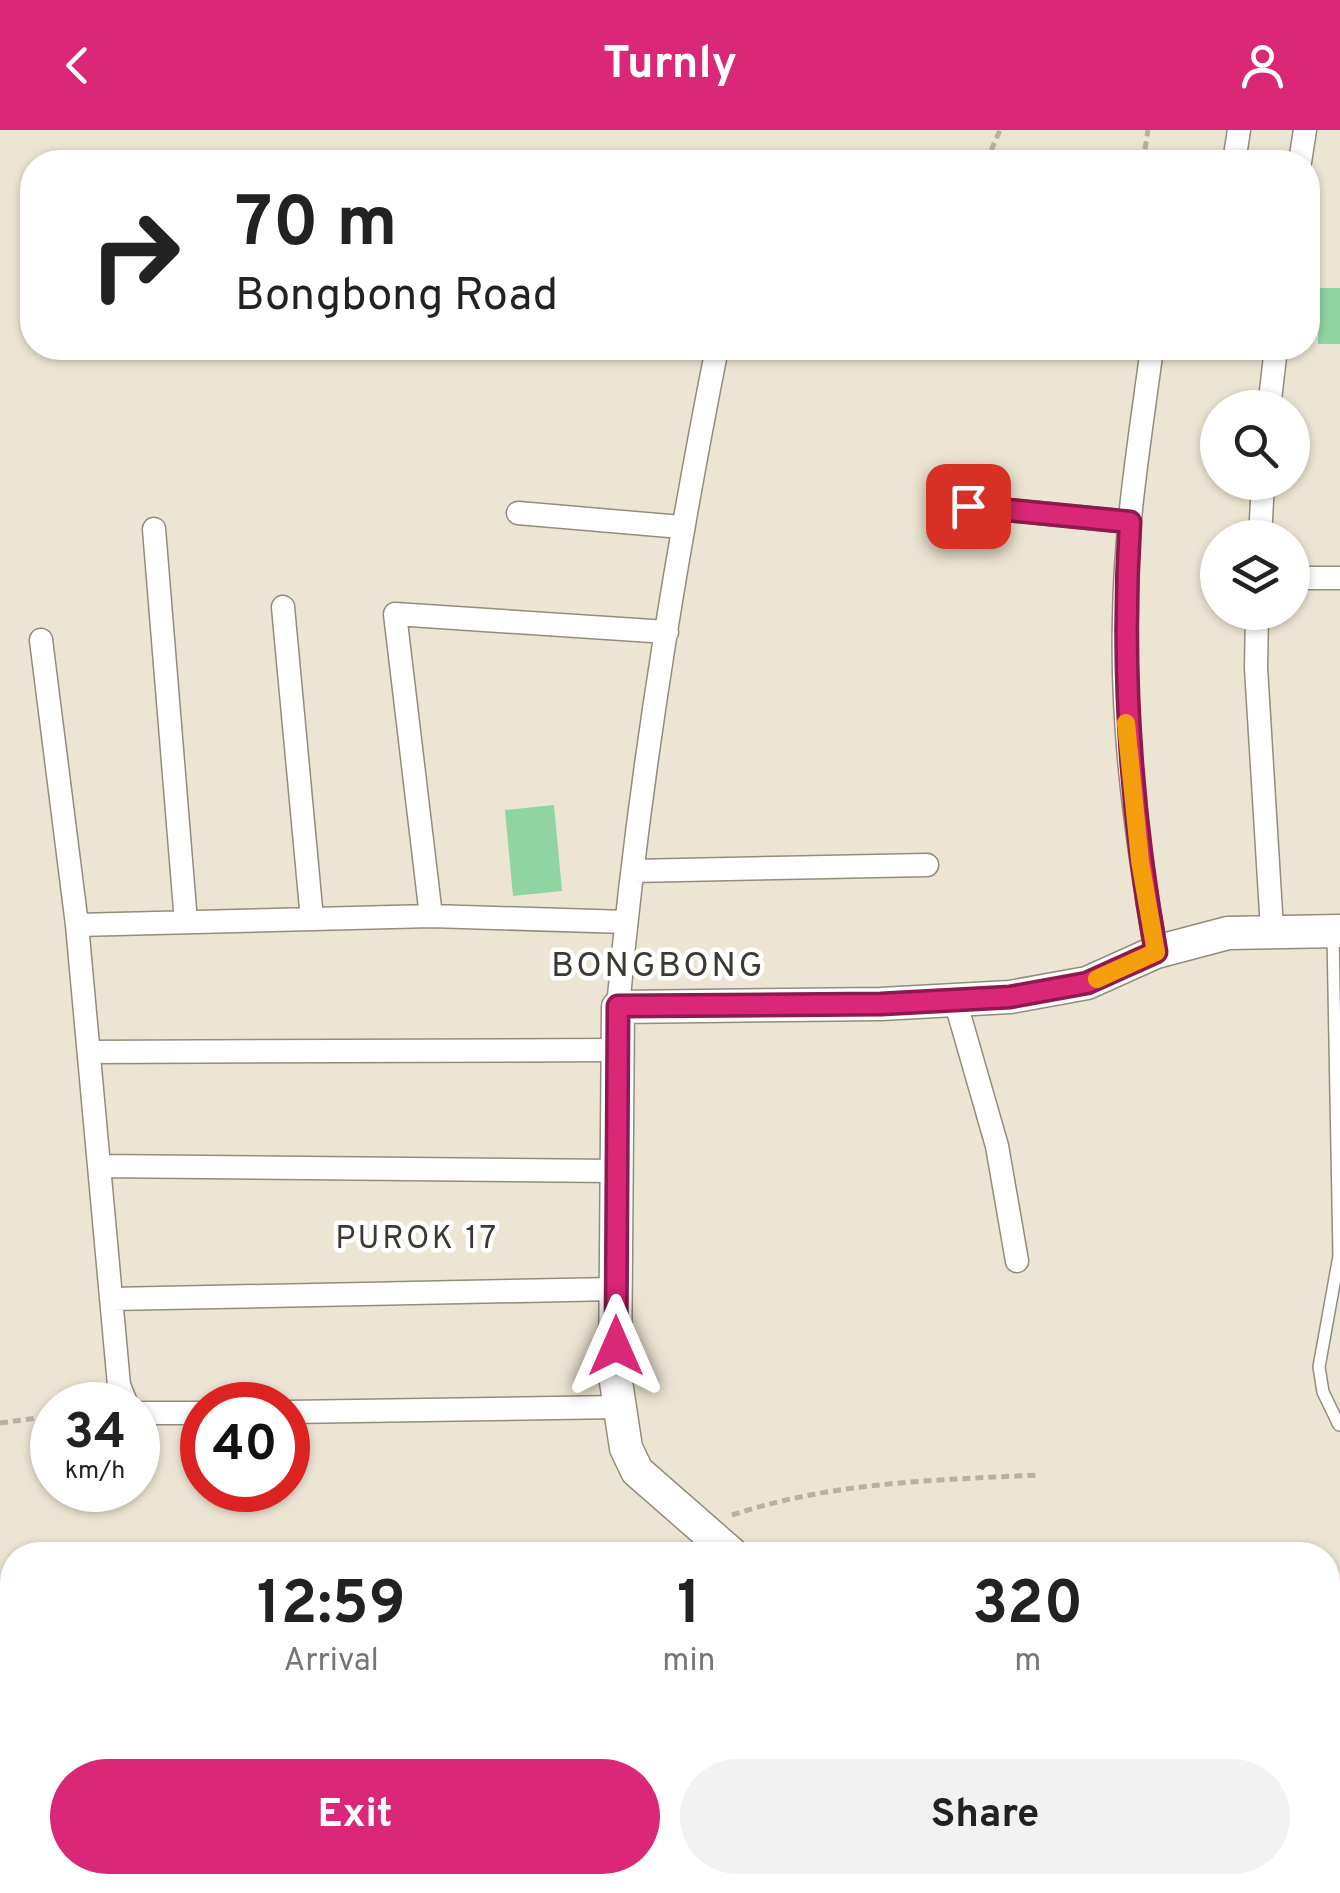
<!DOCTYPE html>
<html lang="en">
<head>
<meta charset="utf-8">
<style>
  body { margin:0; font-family:Overpass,sans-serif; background:#f2f2f2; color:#222; height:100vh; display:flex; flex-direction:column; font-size:38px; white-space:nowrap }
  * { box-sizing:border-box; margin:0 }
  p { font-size:32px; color:#767676 }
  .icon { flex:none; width:55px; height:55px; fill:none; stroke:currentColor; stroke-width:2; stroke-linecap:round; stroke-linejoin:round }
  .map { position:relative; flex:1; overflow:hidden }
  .details { position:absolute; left:0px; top:1412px; width:1340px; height:352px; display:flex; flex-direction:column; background:#fff; border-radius:40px 40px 0 0; box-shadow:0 2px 8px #0004 }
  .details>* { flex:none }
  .banner { position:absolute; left:20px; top:20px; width:1300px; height:210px; border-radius:40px; box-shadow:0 2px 8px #0004; background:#fff; color:#222; overflow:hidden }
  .tools { position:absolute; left:1200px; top:260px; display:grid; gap:20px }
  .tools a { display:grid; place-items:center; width:110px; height:110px; border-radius:50%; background:#fff; box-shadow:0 2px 8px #0004; font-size:50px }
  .speed { position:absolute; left:30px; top:1252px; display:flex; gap:20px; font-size:50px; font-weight:700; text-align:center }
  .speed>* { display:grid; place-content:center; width:130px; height:130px; border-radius:50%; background:#fff; box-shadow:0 2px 8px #0004; line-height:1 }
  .speed small { font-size:25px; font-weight:400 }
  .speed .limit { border:15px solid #d22; background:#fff; color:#111 }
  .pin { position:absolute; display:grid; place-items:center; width:85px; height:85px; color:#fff; margin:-42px; border-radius:20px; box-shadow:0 5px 15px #0006 }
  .me { position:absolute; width:110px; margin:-55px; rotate:0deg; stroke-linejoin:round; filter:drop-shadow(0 0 8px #0008) }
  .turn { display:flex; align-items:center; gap:35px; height:210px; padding:0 50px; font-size:45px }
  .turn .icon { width:130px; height:130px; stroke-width:2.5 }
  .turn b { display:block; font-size:70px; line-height:85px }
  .eta { display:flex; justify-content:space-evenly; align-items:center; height:170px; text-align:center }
  .eta b { font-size:60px; font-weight:700; line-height:70px }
  .action { display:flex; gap:20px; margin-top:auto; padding:20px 50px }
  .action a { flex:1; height:115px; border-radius:60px; background:#db2777; color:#fff; font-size:40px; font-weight:700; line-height:115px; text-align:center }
  .action a+a { background:#f2f2f2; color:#222 }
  header { display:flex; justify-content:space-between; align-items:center; height:130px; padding:0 50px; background:#db2777; color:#fff; font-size:45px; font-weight:700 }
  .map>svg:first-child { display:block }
  .green { fill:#90d4a2 }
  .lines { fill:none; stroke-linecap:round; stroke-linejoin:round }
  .lane-casing { stroke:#938c7c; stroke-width:14 }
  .street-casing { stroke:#938c7c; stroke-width:25 }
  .secondary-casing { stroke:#938c7c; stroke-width:35 }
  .path { stroke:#b8b1a3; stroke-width:5; stroke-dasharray:8 5; stroke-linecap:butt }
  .lane { stroke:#fff; stroke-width:11 }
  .street { stroke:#fff; stroke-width:22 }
  .secondary { stroke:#fff; stroke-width:32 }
  .route-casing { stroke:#8e194d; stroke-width:25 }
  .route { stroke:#db2777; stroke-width:18 }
  .slow { stroke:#f59e0b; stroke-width:18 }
  .labels { text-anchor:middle; stroke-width:9; stroke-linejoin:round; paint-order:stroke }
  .neighbourhood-label { font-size:32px; letter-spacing:2.5px; fill:#3c3932; stroke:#fff }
  .quarter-label { font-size:35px; letter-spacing:2.5px; fill:#3c3932; stroke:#fff }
</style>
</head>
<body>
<header><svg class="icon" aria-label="back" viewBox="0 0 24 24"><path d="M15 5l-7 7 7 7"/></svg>Turnly<svg class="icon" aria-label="person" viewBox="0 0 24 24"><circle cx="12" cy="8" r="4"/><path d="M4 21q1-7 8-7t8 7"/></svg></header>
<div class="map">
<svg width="1340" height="1763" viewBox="0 0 1340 1763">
  <rect width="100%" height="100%" fill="#ede5d3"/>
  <path class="green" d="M1319 158H1340V214H1318Z
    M554 675 562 761 513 766 505 680Z"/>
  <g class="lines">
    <defs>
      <path id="lane" d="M1333 805 1339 1126 1319 1237 1323 1262 1339 1295"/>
      <path id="street" d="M1234 32 1239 0
        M1300 32 1305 0
        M1152 218C1140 308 1125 398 1124 489 1121 601 1137 712 1156 822
        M1269 278 1276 218
        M968 376 1129 392
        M518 383 681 397
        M154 399 186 792
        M1260 408 1263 352
        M1292 448H1340
        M283 477 312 789
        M1257 482 1256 538 1272 799
        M41 510 77 795 119 1255 127 1275
        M633 741 927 735
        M431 786 395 484 667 502
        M77 795 431 786 626 792
        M955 870 997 1016 1017 1131
        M618 877C638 656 674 435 717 218
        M89 922 616 920
        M100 1036 614 1041
        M111 1169 615 1159
        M288 1282 618 1277
        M138 1283H202"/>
      <path id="secondary" d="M733 1425 637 1341 626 1318 615 1245 618 877 881 874 1010 867 1087 853 1156 822 1228 803 1340 801
        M881 1752 882 1763"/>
    </defs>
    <use href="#lane" class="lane-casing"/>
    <use href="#street" class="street-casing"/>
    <use href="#secondary" class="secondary-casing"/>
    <path class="path" d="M986 32 1000 0
      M1143 32 1148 0
      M0 1293 52 1286
      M732 1385C832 1352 934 1350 1039 1345"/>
    <use href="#lane" class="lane"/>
    <use href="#street" class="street"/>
    <use href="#secondary" class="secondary"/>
  </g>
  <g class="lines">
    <defs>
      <path id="route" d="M616 1216 618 876 881 874 1010 867 1087 853 1156 822C1130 678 1121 537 1130 392L968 376"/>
    </defs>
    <use href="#route" class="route-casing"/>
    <use href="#route" class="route"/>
    <path class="slow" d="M1097 849 1156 822 1140 731 1126 593"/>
  </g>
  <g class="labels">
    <g class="neighbourhood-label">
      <text x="417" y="1118">PUROK 17</text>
    </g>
    <g class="quarter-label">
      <text x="658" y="846">BONGBONG</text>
    </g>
  </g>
</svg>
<div class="tools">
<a><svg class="icon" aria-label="search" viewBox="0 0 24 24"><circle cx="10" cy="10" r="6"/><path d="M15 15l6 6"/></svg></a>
<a><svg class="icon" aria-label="layers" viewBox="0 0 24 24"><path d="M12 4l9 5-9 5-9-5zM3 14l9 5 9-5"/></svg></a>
</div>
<div class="speed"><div>34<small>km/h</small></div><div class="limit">40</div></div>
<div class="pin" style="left:968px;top:376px;background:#d93025"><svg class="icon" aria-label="arrive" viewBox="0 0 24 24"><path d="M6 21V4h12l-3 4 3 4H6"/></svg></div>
<svg class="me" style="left:616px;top:1216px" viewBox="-20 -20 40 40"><path d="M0-17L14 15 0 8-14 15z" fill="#db2777" stroke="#fff" stroke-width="4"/></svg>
<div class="banner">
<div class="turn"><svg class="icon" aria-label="right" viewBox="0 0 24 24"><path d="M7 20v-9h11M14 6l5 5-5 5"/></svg><div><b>70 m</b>Bongbong Road</div></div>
</div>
<section class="details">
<div class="eta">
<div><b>12:59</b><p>Arrival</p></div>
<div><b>1</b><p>min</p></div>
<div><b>320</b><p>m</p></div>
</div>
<div class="action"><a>Exit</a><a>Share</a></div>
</section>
</div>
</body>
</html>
